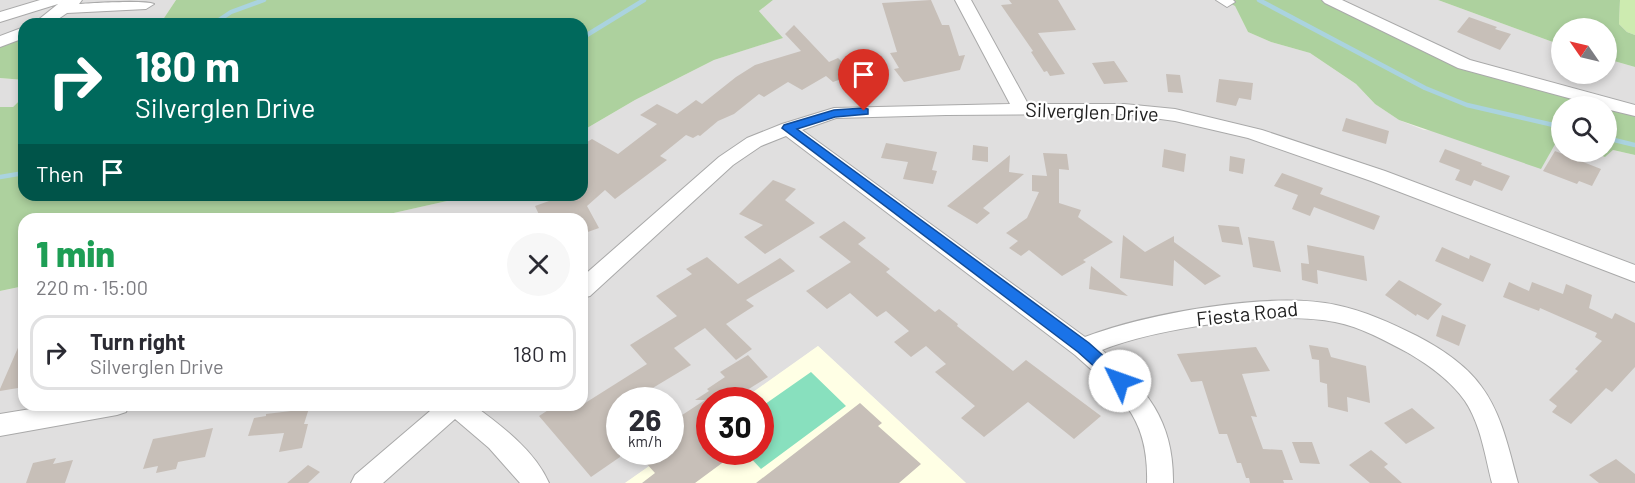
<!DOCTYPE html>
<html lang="en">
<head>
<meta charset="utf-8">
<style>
  body { margin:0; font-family:Barlow,sans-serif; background:#f7f7f7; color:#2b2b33; height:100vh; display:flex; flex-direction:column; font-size:22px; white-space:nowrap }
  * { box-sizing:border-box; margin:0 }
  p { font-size:20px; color:#7c7c81 }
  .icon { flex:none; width:33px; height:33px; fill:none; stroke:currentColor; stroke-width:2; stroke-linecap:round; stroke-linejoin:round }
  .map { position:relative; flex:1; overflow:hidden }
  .details { position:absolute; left:18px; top:213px; width:570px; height:198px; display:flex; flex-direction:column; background:#fff; border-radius:18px; box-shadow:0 3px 9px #0003 }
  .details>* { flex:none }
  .hud { position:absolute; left:18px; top:18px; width:570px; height:183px; border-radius:18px; box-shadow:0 3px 9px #0003; background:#00695c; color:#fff; overflow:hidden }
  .needle { width:39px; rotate:304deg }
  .fabs { position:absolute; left:1551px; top:18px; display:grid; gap:12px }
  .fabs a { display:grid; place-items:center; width:66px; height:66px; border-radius:50%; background:#fff; box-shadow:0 3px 9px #0003; font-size:30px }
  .speed { position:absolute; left:606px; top:387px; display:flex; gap:12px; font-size:30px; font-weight:700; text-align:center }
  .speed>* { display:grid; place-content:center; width:78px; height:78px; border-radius:50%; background:#fff; box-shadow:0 3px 9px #0003; line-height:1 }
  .speed small { font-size:15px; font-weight:400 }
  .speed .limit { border:9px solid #d22; background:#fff; color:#111 }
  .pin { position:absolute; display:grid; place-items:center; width:51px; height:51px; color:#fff; margin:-62px -26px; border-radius:50% 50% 50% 0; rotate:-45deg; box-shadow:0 0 6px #0007 }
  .pin .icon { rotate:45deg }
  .me { position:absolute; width:66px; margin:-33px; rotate:312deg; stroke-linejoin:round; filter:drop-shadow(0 0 4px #0008) }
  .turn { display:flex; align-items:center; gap:21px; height:126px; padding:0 18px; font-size:27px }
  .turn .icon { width:78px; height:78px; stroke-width:2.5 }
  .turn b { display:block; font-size:42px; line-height:51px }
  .then { display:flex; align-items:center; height:57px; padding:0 18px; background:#0003; gap:12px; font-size:22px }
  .round { display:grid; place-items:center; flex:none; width:63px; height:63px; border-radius:32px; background:#f7f7f7 }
  .headline { display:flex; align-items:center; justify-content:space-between; height:102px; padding:0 18px }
  h1 { font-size:36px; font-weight:800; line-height:45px; color:#1e9e55 }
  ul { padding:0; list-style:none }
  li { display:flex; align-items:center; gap:18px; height:75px; margin:0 12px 9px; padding:0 6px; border:3px solid #e1e1e2; border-radius:18px }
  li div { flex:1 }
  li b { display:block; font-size:22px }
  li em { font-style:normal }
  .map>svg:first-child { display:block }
  .residential { fill:#e0dfdf }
  .education { fill:#ffffe5 }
  .grass { fill:#cdebb0 }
  .forest { fill:#add19e }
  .pitch { fill:#88e0be }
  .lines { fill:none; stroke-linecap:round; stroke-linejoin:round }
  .stream { stroke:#aad3df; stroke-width:4.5 }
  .building { fill:#c7bfb8 }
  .minor-casing { stroke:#a9a9a9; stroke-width:2 }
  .minor { fill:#fff; fill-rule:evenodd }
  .route { fill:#1a73e8; stroke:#114b97; stroke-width:1.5 }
  .labels { text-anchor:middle; stroke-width:4.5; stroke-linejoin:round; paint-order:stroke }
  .street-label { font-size:20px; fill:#222; stroke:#fff }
</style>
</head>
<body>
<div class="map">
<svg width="1635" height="483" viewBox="0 0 1635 483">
  <rect width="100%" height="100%" fill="#f2efe9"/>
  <path class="residential" d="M0 0H176L160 24H24V32L0 42Z
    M773 0H1223L1235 6 1248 32 1271 42 1310 53 1356 84 1375 104 1399 120 1424 130 1558 138 1561 140 1562 152H1591L1605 157 1613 150 1635 155V483H966L818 346 742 400H710L670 451V400H620V452H670L625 483H0V291L24 286V405H582V219H367L447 201 462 195H582V131L635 100 714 60 782 38 759 11Z
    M1332 0H1438L1561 45 1562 74H1606L1607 59 1635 67V111L1476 67Z
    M0 78 24 80V96L13 107H0Z"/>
  <path class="education" d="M818 346 966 483H625L709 424 710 452H760V400H742Z"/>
  <path class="grass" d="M1620 0H1635V35L1627 32 1619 24Z"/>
  <path class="forest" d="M176 0H773L759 11 783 38 714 60 635 100 582 131V24H160Z
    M1223 0H1332L1438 52 1635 111V155L1613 150 1605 157 1591 152H1606V106H1562L1561 140 1558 139 1541 169 1399 120 1375 104 1356 84 1310 53 1271 42 1248 32 1235 6Z
    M1438 0H1620L1619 24 1627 32 1635 35V67L1607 59 1606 28H1562L1561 45Z
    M24 32V80L0 78V42Z
    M24 96V195H462L447 201 367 219H24V286L0 291V107H13Z"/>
  <path class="pitch" d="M811 372 846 406 761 469 745 452H760L761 407Z"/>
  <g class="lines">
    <path class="stream" d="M1259 0 1425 88 1467 105 1562 127
      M213 24 231 12 264 0
      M582 38 644 0
      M1606 138 1635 145
      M0 177 24 173"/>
  </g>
  <path class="building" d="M931 0 942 25H949L959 56 965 55 960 70 904 82 894 69 899 68 890 53 897 52 882 3Z
    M1009 0H1058L1076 30 1038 33 1065 74 1050 76 1047 71 1044 72 1031 52 1033 51 1001 5 1012 4Z
    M1469 17 1497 27 1495 29 1511 34 1500 50 1457 32Z
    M794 25 829 62 838 58 855 74 833 82 826 76 802 90 788 82 764 97 759 94 734 114 718 121 700 136 698 135 693 138 686 135 660 156 667 160 615 199 605 190 587 206 599 228 582 234V219H541L535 206 566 195H582V145L592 139 618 154 657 124 640 115 657 104 677 114 696 100 702 104 736 77 755 65 801 51 785 34Z
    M1114 61 1128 82 1104 84 1092 63Z
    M1166 74 1180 75 1183 93 1168 92Z
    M1219 79 1253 83 1251 100 1239 98 1236 106 1216 102Z
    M1346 118 1389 131 1386 144 1342 131Z
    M886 143 937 152 932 170 937 171 933 184 903 179 908 162 881 158Z
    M973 145 988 147V162L972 160Z
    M1164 149 1186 154 1184 172 1162 167Z
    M1445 149 1482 163 1481 165 1510 176 1502 191 1474 180 1471 186 1455 180 1460 170 1439 162Z
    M1555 151 1601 169 1592 186 1579 181 1577 184 1543 171Z
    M1043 153 1067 154 1069 170 1059 169V203L1081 210 1078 217 1113 242 1083 260 1086 262 1062 276 1029 250 1021 256 1009 248 1018 241 1006 233 1027 218 1039 192 1032 191V175L1047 176Z
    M1010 155 1009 172 1024 174 983 208 990 213 977 224 947 206Z
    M1230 156 1245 159 1243 174 1229 171Z
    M1282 173 1323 188 1320 194 1380 216 1374 230 1314 207 1310 216 1292 209 1298 195 1274 186Z
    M773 180 796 189 785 200 815 223 765 254 744 237 763 225 739 214Z
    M844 221 866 238 858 244 890 269 886 272 935 312 939 309 958 324 957 326 1013 371 1026 360 1101 416 1074 439 1028 402 984 437 961 418 975 406 935 372 946 364 926 346 911 357 894 342 909 331 886 311 877 317 850 293 827 309 806 291 851 262 819 237Z
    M1218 225 1239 227 1243 245 1222 242Z
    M1123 235 1145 252 1174 236V242L1221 276 1205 285 1174 260 1173 286 1120 278Z
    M1248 237 1274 241 1281 272 1253 267Z
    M1307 245 1364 256 1367 281 1317 270 1318 284 1302 280 1301 263 1309 264Z
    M1442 247 1469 259 1470 255 1491 264 1483 282 1435 261Z
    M707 257 738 284 780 258 795 271 746 300 754 306 726 324 752 349 736 360 705 328 674 348 691 365 651 389 661 400H620V457L591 477 539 416 556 405H582L647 364 630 345 677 316 656 296 692 274 686 269Z
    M1091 266 1128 296 1089 289Z
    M1399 280 1442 304 1428 320 1417 314 1416 316 1385 295Z
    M1509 282 1529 291 1532 282 1563 294 1566 284 1592 295 1589 308 1612 319 1615 313 1635 323V367L1612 392 1606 388 1571 424 1552 412 1557 406 1549 400 1578 371 1575 369 1602 341 1595 337 1597 333 1540 308 1539 311 1503 297Z
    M1442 315 1466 325 1459 346 1436 336Z
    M24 334V387L0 391V389Z
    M1309 345 1328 348 1331 357 1366 366 1370 403 1347 397 1348 412 1328 407 1327 384 1320 382 1319 360 1312 359Z
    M1256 347 1270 371 1242 374 1257 417 1251 416 1263 449 1282 450 1293 480H1283L1284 483H1250L1249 478H1246L1241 463H1237L1227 434H1219L1202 381 1191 382 1177 354Z
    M748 355 768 377 731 400H710V452H737L695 483H642L655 473 636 452H670V423L705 400H695L709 391 707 389 725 377 720 372Z
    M860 403 882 423 878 426 921 464 899 483H756Z
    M310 405 304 424H308L302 448 279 452 284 433 248 436 254 418 266 416V414L291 411 292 407Z
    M1412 408 1435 428 1406 444 1384 423Z
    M213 428 205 457 178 462 176 469 156 473 158 466 143 469 153 439Z
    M1292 442H1312L1320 464 1300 463Z
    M1371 450 1388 464 1384 467 1402 483H1370L1349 465Z
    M56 458 53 464 73 460 65 483H26L33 463Z
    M1616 459 1635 474V483H1599L1589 475Z
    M308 465 320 472 308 483H287Z"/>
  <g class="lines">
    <defs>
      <path id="minor" d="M40 0H82L79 4C94 3 145 0 154 4L146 9 67 13 51 24H33L58 4 0 22V12Z
        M955 0H971L1028 104H1124L1175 109 1262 130 1385 171 1635 265V282L1371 181 1248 138 1175 121 1124 114 946 115 836 118 802 130 1085 337C1147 313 1272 291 1336 305 1365 311 1391 323 1417 336 1440 348 1465 364 1481 386 1502 414 1509 450 1518 483H1492C1485 456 1481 425 1465 401 1451 381 1430 366 1410 354 1386 341 1361 327 1335 322 1277 310 1157 328 1102 350 1147 389 1174 421 1173 483H1147C1149 417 1121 396 1075 355L786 136 761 146 733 165 590 296 582 298V277L719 157 747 138 782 124 834 108 1010 104Z
        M1216 0H1233L1235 2 1227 7Z
        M1322 0H1342L1470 60 1635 105V116L1606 109V106H1598L1458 68 1325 3Z
        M24 27V38L0 47V36Z
        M55 405H129L126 412 117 415 0 436V414Z
        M437 405H473C501 425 535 451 549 483H520L489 448 455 419 383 483H351L355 475Z"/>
    </defs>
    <use href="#minor" class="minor-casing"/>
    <use href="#minor" class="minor"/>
  </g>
  <path class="route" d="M864 108 868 109V114L835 117 797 129 1089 343 1126 376 1128 381 1126 385 1120 387 1115 385 1078 352 782 128 784 125 834 110Z"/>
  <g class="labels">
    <g class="street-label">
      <text transform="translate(1092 112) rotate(2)" y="7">Silverglen Drive</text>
      <text transform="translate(1247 314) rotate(-6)" y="7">Fiesta Road</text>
    </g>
  </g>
</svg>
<div class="fabs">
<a><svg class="needle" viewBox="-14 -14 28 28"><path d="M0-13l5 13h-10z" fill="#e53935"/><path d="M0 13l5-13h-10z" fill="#7c7c81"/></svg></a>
<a><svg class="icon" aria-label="search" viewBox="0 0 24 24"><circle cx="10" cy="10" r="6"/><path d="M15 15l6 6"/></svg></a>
</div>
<div class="speed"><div>26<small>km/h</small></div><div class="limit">30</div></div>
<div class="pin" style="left:864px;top:111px;background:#d93025"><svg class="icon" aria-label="arrive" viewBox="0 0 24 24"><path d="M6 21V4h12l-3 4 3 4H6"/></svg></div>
<svg class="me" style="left:1120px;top:381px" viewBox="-20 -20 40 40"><circle r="19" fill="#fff"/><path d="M0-13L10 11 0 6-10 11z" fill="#1a73e8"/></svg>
<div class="hud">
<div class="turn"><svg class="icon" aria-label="right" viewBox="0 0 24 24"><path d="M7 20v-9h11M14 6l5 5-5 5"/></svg><div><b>180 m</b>Silverglen Drive</div></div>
<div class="then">Then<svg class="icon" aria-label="arrive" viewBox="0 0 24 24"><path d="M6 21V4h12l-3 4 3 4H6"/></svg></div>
</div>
<section class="details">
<div class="headline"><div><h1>1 min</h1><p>220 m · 15:00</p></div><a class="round"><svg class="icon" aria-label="close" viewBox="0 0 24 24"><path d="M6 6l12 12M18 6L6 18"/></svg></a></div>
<ul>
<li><svg class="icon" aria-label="right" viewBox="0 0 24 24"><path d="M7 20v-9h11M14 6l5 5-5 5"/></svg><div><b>Turn right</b><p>Silverglen Drive</p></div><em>180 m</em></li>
</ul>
</section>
</div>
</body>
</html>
